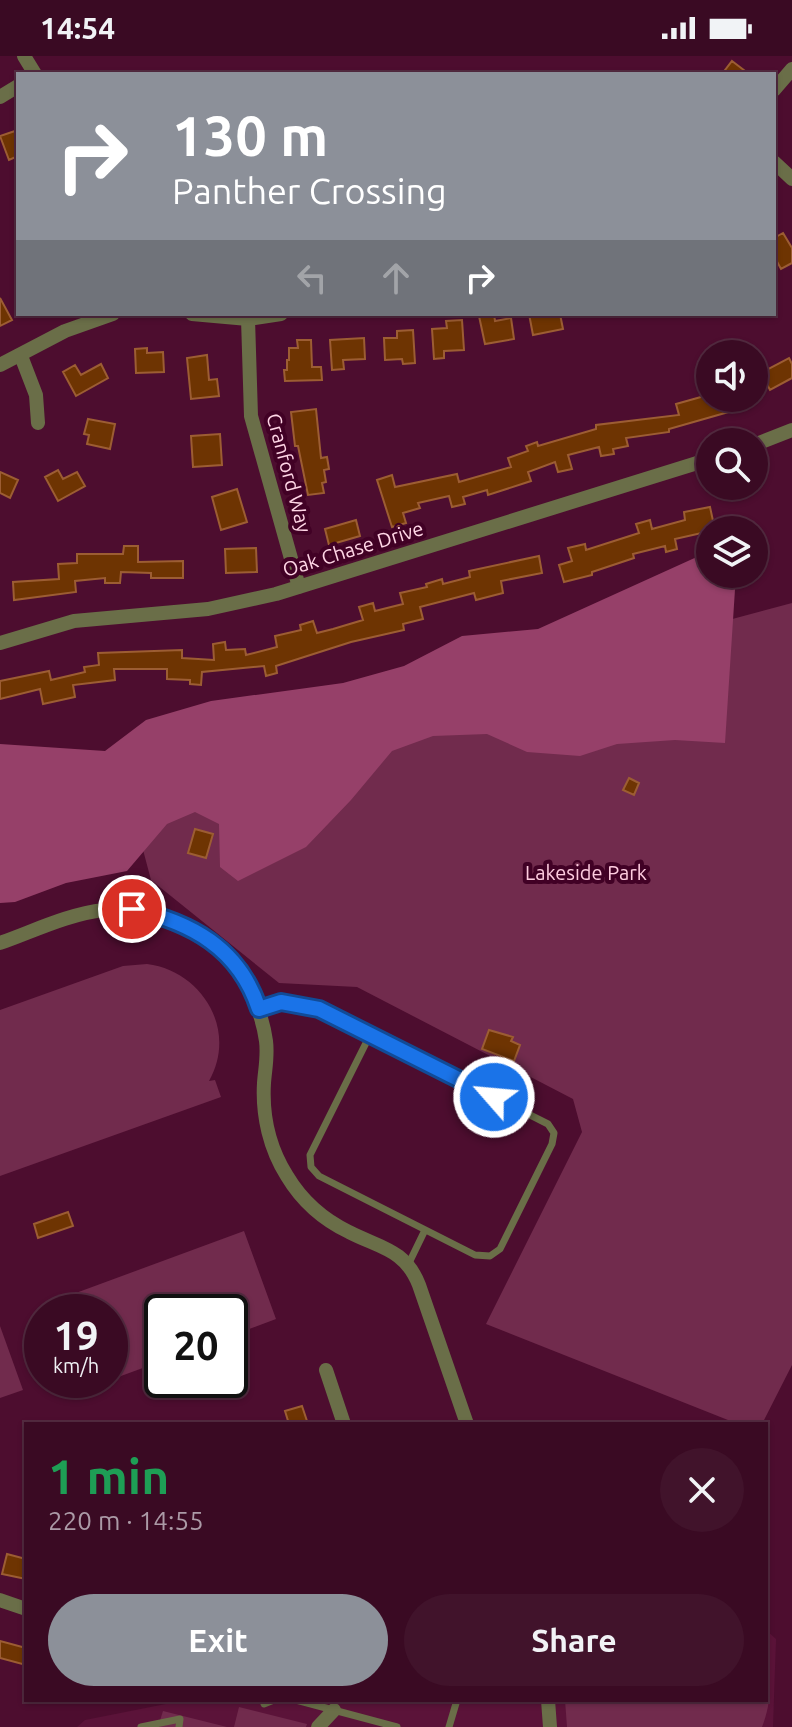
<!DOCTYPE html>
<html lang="en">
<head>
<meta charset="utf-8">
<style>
  body { margin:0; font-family:Ubuntu,sans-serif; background:#41132b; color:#f1f3f6; height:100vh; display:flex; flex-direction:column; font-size:30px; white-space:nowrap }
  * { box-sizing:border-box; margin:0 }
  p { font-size:26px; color:#ab9aa6 }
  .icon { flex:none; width:44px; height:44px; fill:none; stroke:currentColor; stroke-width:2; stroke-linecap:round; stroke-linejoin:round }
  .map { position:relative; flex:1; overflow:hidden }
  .details { position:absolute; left:24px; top:1366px; width:744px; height:280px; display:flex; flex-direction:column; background:#3a0a23; border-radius:0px; box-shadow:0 2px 6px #0004,0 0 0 2px #542b41 }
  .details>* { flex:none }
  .hud { position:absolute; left:16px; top:16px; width:760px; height:244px; border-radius:0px; box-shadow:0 2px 6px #0004,0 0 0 2px #542b41; background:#8c9099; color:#fff; overflow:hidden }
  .buttons { position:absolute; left:696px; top:284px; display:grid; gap:16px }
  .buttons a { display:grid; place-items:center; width:72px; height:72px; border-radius:50%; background:#3a0a23; box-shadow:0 2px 6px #0004,0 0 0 2px #542b41; font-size:40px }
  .speed { position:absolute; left:24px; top:1238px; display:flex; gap:16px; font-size:40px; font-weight:700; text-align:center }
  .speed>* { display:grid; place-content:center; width:104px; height:104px; border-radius:50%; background:#3a0a23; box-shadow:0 2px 6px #0004,0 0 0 2px #542b41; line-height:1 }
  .speed small { font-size:20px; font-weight:400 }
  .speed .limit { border:4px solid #111; border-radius:12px; background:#fff; color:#111 }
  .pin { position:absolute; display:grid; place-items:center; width:68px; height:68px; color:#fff; margin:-34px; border:4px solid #fff; border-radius:50%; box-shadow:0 2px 8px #0007 }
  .me { position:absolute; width:88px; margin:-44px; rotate:297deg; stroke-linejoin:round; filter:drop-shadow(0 0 6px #0008) }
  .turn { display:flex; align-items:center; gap:28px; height:168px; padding:0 24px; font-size:36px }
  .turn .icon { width:104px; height:104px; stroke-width:2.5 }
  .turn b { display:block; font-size:56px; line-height:68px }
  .lanes { display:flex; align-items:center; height:76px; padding:0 24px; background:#0003; justify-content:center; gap:40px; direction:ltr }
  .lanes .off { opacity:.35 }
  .round { display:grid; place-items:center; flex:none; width:84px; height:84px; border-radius:42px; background:#41132b }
  .headline { display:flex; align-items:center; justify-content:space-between; height:136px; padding:0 24px }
  h1 { font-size:48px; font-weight:700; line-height:60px; color:#1e9e55 }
  .cta { display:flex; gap:16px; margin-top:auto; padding:16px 24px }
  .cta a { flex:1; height:92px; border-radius:48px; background:#8c9099; color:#fff; font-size:32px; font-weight:700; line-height:92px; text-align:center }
  .cta a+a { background:#41132b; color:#f1f3f6 }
  .status { display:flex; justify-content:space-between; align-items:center; height:56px; padding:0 40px; background:#3a0a23; direction:ltr }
  .status svg { height:22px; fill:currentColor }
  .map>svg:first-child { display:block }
  .built { fill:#5b1339 }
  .green { fill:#712b4d }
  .forest { fill:#964069 }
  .building { fill:#6e3402; stroke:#9c5d33; stroke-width:2 }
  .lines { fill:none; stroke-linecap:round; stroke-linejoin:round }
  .lane { stroke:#6a6e48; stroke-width:7 }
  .street { stroke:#6a6e48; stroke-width:14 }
  .route-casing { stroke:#114b97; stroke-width:20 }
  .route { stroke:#1a73e8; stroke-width:14 }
  .labels { text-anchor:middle; stroke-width:8; stroke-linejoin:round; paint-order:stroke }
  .street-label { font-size:20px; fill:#ffd6e6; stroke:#410125 }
  .park-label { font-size:20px; fill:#ffcde0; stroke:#410125 }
</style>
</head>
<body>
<div class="status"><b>14:54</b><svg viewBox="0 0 49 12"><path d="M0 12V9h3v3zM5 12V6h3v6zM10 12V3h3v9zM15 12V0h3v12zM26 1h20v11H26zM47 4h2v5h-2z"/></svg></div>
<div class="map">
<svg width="792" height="1671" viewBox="0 0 792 1671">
  <rect width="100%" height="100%" fill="#4d0d2f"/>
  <path class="built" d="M766 1574 776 1583 773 1671H77L85 1664 186 1644H766Z"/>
  <path class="green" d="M792 547V1309L762 1368H738L486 1268 582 1076 573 1043 357 931 279 927 151 824 125 726Z
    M147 908C202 915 238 974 209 1025L215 1024 221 1041 0 1120V954L123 910Z
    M244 1175 276 1263 230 1280V1256H162V1305L110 1324V1256H49L46 1248Z
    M0 1270 23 1334 0 1342Z
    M766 1603C772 1626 771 1648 762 1671H567L565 1644H766Z
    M239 1651 307 1668 306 1671H234Z
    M163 1655 227 1671H158Z"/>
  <path class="forest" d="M710 495V518H736L725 687 675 684 617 688 580 700 527 696 487 678 433 680 392 695 351 744 306 791 238 825 220 811 219 768 195 756 167 768 127 815 66 827 15 846 0 847V688L105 695 146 664 211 645 343 627 404 610 462 580 538 573Z"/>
  <path class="building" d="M732 5 749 18H722Z
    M18 74V100L9 104 0 80Z
    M783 177 792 192V207L781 213 774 200V182Z
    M0 242 12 264 0 270Z
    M494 258 495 265 511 262 514 283 485 288 479 260Z
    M529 258H560L563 273 533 279Z
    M462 264 464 294 444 295V302L434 303 432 273 447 272 446 265Z
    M413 274 415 307 403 308 402 303 385 304 384 282H397V275Z
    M364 282 365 303 343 304 344 313 332 314 330 284Z
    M297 284H311L312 311H321L322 324 285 325 284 314H287V304H289V292H298Z
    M147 292V297L163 296 164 316 136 317 135 293Z
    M207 299 209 324 217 323 219 340 191 343 187 302Z
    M789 302 792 308V322L770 334 761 317Z
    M101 308 108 322 76 340 63 316 75 309 81 319Z
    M708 339 709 342H735L739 353 669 373V376L626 382 628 390 613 393 614 398 601 400 599 391 568 399 572 413 558 416 555 406 528 416 531 425 488 439 487 434 463 441 465 448 452 451 449 440 418 447 420 452 403 457 406 467 392 471 377 424 392 419 395 431 457 418 459 426 511 411 508 402 528 395 526 390 537 386 538 390 596 373V369L679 359 676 348Z
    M316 353 321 402 327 401 329 413 324 414 326 426 322 427 324 437 308 439 298 390H295L291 356Z
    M88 363 115 368 110 393 87 388 89 379 84 378Z
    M220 378 222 409 193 411 191 380Z
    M58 414 63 423 77 416 85 430 58 445 45 421Z
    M0 416 18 424 10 442 0 437Z
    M237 433 247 466 221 474 212 441Z
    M710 451 715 474 675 483 677 493 666 496 665 490 633 498 634 502 592 516V519L564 526 559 509 572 505 568 492 585 488 586 494 639 477 636 468 650 464 652 473 685 464 684 456Z
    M356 464 360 480 329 489 325 473Z
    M124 490H138V506L183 505V522H151V517L121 516 120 527H105V522L75 525 76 536 14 544 13 526 59 523 58 508 77 507V498H123Z
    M256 492 257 516 226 517 225 493Z
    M539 500 542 517 501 525 503 537 476 544 474 537 420 551 423 563 403 568 404 574 351 586 276 610 277 617 266 620 264 610 202 616 201 629 190 628V624L167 623V613H114L115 624 73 629 75 641 43 648 40 633 0 643V625L49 615 51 624 85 616 84 611 99 609 98 597 182 594V602L214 604 213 588 225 586 226 594 245 593 246 599 277 591 275 580 301 574 300 569 313 565 317 577 333 573 363 564 359 551 373 547 375 555 403 548 400 537 427 531 426 528 442 523 443 528 470 521 469 515Z
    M629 722 639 727 634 739 623 734Z
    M195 773 213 778 206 802 188 797Z
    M489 974 513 981 511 985 520 989 514 1005 482 993Z
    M68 1156 73 1170 38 1182 34 1168Z
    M302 1350 308 1368H289L285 1355Z
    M7 1498 26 1503V1523L2 1518Z
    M0 1585 26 1592V1609L0 1602Z"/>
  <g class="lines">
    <path class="lane" d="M259 953 281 946 319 953 548 1068 554 1077 552 1088 500 1193 490 1200 475 1199 319 1120 311 1111 310 1099 370 979
      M409 1207 425 1174
      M296 1644 397 1671
      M264 1648 274 1644
      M141 1671 180 1663 179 1671
      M449 1671 457 1644"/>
    <path class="street" d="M24 0 35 18
      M774 34 792 13
      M0 41 18 30
      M774 106 792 123
      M192 258 248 263 281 258
      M248 263 251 360 299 531
      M21 300 36 339 38 367
      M0 309 65 275 113 258
      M754 389 792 374
      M0 587 74 565 208 553 276 538 710 403
      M0 887C34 875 68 858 104 854 185 845 255 907 266 985 268 1000 265 1013 264 1027 262 1060 270 1093 287 1120 302 1145 324 1164 349 1176 380 1192 405 1193 419 1229L467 1368
      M326 1314 344 1368
      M0 1544 26 1553
      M548 1644 550 1671
      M318 1671 334 1654"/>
  </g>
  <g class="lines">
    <defs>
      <path id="route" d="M132 853C191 866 239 892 259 953L281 946 319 953 494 1041"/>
    </defs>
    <use href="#route" class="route-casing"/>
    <use href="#route" class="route"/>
  </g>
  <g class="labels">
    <g class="street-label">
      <text transform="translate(289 417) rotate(75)" y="7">Cranford Way</text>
      <text transform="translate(353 493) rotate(-17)" y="7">Oak Chase Drive</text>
    </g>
    <g class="park-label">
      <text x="586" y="824">Lakeside Park</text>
    </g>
  </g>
</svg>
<div class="buttons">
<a><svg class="icon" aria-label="sound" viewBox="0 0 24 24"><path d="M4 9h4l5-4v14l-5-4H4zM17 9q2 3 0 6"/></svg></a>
<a><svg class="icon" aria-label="search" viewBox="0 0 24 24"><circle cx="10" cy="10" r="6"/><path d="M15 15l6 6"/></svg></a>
<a><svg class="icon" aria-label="layers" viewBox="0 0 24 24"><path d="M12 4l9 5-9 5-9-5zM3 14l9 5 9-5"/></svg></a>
</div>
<div class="speed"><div>19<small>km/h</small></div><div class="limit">20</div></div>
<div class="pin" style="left:132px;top:853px;background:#d93025"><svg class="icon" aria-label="arrive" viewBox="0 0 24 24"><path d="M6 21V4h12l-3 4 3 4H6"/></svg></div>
<svg class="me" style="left:494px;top:1041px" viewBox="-20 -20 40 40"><circle r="17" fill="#1a73e8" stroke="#fff" stroke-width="3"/><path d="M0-11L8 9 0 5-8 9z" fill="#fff"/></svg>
<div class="hud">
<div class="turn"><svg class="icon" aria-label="right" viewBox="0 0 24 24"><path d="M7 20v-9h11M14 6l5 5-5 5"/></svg><div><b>130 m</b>Panther Crossing</div></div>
<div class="lanes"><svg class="icon off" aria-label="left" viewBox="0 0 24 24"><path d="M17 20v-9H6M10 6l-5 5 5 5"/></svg><svg class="icon off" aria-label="ahead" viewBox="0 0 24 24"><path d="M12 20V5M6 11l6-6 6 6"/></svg><svg class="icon" aria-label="right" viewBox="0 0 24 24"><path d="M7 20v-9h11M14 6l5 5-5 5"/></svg></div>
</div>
<section class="details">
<div class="headline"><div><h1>1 min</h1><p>220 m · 14:55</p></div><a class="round"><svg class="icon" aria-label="close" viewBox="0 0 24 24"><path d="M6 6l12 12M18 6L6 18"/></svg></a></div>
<div class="cta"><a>Exit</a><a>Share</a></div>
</section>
</div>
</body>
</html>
